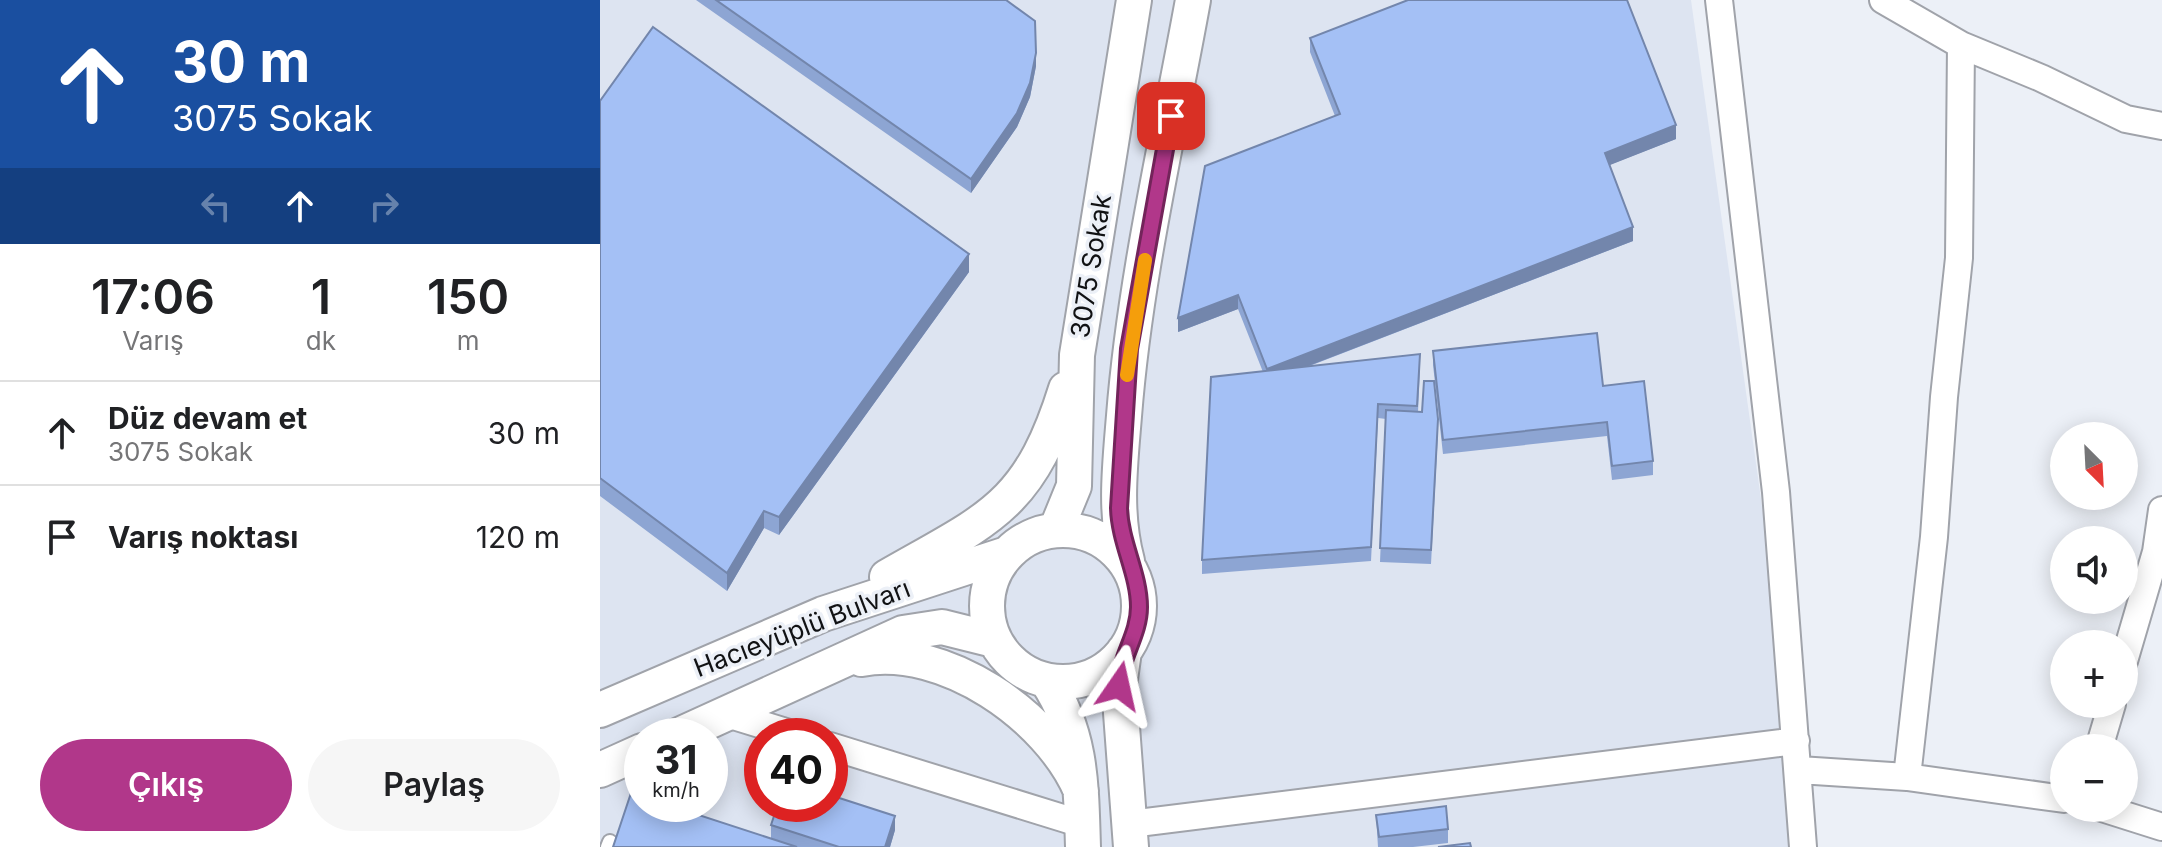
<!DOCTYPE html>
<html lang="tr">
<head>
<meta charset="utf-8">
<style>
  body { margin:0; font-family:Inter,sans-serif; background:#f6f6f6; color:#202124; height:100vh; display:flex; flex-direction:column; font-size:30px; white-space:nowrap }
  * { box-sizing:border-box; margin:0 }
  p { font-size:26px; color:#757577 }
  .icon { flex:none; width:44px; height:44px; fill:none; stroke:currentColor; stroke-width:2; stroke-linecap:round; stroke-linejoin:round }
  .map { position:relative; flex:1; overflow:hidden }
  .details { display:flex; flex-direction:column; background:#fff; width:600px }
  .details>* { flex:none }
  .guide { background:#1a4fa0; color:#fff; overflow:hidden }
  .needle { width:52px; rotate:156deg }
  .fabs { position:absolute; left:1450px; top:422px; display:grid; gap:16px }
  .fabs a { display:grid; place-items:center; width:88px; height:88px; border-radius:50%; background:#fff; box-shadow:0 4px 20px #0003; font-size:40px }
  .speed { position:absolute; left:24px; top:718px; display:flex; gap:16px; font-size:40px; font-weight:700; text-align:center }
  .speed>* { display:grid; place-content:center; width:104px; height:104px; border-radius:50%; background:#fff; box-shadow:0 4px 20px #0003; line-height:1 }
  .speed small { font-size:20px; font-weight:400 }
  .speed .limit { border:12px solid #d22; background:#fff; color:#111 }
  .pin { position:absolute; display:grid; place-items:center; width:68px; height:68px; color:#fff; margin:-34px; border-radius:16px; box-shadow:0 4px 12px #0006 }
  .me { position:absolute; width:88px; margin:-44px; rotate:11deg; stroke-linejoin:round; filter:drop-shadow(0 0 6px #0008) }
  .turn { display:flex; align-items:center; gap:28px; height:168px; padding:0 40px; font-size:36px }
  .turn .icon { width:104px; height:104px; stroke-width:2.5 }
  .turn b { display:block; font-size:56px; line-height:68px }
  .lanes { display:flex; align-items:center; height:76px; padding:0 40px; background:#0003; justify-content:center; gap:40px; direction:ltr }
  .lanes .off { opacity:.35 }
  .eta { display:flex; justify-content:space-evenly; align-items:center; height:136px; text-align:center }
  .eta b { font-size:48px; font-weight:600; line-height:56px }
  .primary-button { display:flex; gap:16px; margin-top:auto; padding:16px 40px }
  .primary-button a { flex:1; height:92px; border-radius:48px; background:#b1378a; color:#fff; font-size:32px; font-weight:600; line-height:92px; text-align:center }
  .primary-button a+a { background:#f6f6f6; color:#202124 }
  ul { padding:0; list-style:none }
  li { display:flex; align-items:center; gap:24px; height:104px; padding:0 40px; border-top:2px solid #e0e0e0 }
  li div { flex:1 }
  li b { display:block; font-size:30px }
  li em { font-style:normal }
  main { display:flex; flex:1; min-height:0 }
  .map>svg:first-child { display:block }
  .built { fill:#dde4f1; fill-rule:evenodd }
  .lines { fill:none; stroke-linecap:round; stroke-linejoin:round }
  .service-casing { stroke:#a0a3aa; stroke-width:18 }
  .minor-casing { stroke:#a0a3aa; stroke-width:30 }
  .tertiary-casing { stroke:#a0a3aa; stroke-width:38 }
  .service { stroke:#fff; stroke-width:14 }
  .minor { stroke:#fff; stroke-width:26 }
  .tertiary { stroke:#fff; stroke-width:34 }
  .wall { fill:#8da5d3 }
  .shaded-wall { fill:#7386ac }
  .building { fill:#a4c0f5; stroke:#7386ac; stroke-width:2 }
  .route-casing { stroke:#73245a; stroke-width:20 }
  .route { stroke:#b1378a; stroke-width:14 }
  .slow { stroke:#f59e0b; stroke-width:14 }
  .labels { text-anchor:middle; stroke-width:7; stroke-linejoin:round; paint-order:stroke }
  .street-label { font-size:26px; fill:#111214; stroke:#ecf0f7 }
</style>
</head>
<body>
<main>
<section class="details">
<div class="guide">
<div class="turn"><svg class="icon" aria-label="ahead" viewBox="0 0 24 24"><path d="M12 20V5M6 11l6-6 6 6"/></svg><div><b>30 m</b>3075 Sokak</div></div>
<div class="lanes"><svg class="icon off" aria-label="left" viewBox="0 0 24 24"><path d="M17 20v-9H6M10 6l-5 5 5 5"/></svg><svg class="icon" aria-label="ahead" viewBox="0 0 24 24"><path d="M12 20V5M6 11l6-6 6 6"/></svg><svg class="icon off" aria-label="right" viewBox="0 0 24 24"><path d="M7 20v-9h11M14 6l5 5-5 5"/></svg></div>
</div>
<div class="eta">
<div><b>17:06</b><p>Varış</p></div>
<div><b>1</b><p>dk</p></div>
<div><b>150</b><p>m</p></div>
</div>
<ul>
<li><svg class="icon" aria-label="ahead" viewBox="0 0 24 24"><path d="M12 20V5M6 11l6-6 6 6"/></svg><div><b>Düz devam et</b><p>3075 Sokak</p></div><em>30 m</em></li>
<li><svg class="icon" aria-label="arrive" viewBox="0 0 24 24"><path d="M6 21V4h12l-3 4 3 4H6"/></svg><div><b>Varış noktası</b></div><em>120 m</em></li>
</ul>
<div class="primary-button"><a>Çıkış</a><a>Paylaş</a></div>
</section>
<div class="map">
<svg width="1562" height="847" viewBox="0 0 1562 847">
  <rect width="100%" height="100%" fill="#ecf0f7"/>
  <path class="built" d="M0 0H1091L1199 770 1203 847H0ZM42 736H110V804H42ZM162 736H230V804H162Z"/>
  <g class="lines">
    <defs>
      <path id="service" d="M8 847 10 842"/>
      <path id="minor" d="M1119 0 1176 492 1203 847
        M1283 0 1361 45 1441 78 1526 119 1562 126
        M1524 661 1556 552 1562 510
        M127 714 199 736
        M230 746 482 824
        M1499 748 1512 704
        M1199 770 1307 777 1464 799
        M1307 777 1334 537 1344 397 1359 258 1361 45
        M1502 808 1562 827
        M530 824 1196 741"/>
      <path id="tertiary" d="M456 530 474 486 477 355 534 0
        M387 606a76 76 0 1 1 152 0a76 76 0 1 1-152 0Z
        M527 561C514 513 520 465 524 416 535 276 568 138 593 0
        M287 577C388 519 429 508 466 389
        M524 651 519 686 531 847
        M261 659C344 643 449 716 481 791
        M447 681C482 734 481 785 483 847
        M0 710 223 614 407 554
        M77 736 303 633 342 627 394 640
        M0 770 42 751"/>
    </defs>
    <use href="#service" class="service-casing"/>
    <use href="#minor" class="minor-casing"/>
    <use href="#tertiary" class="tertiary-casing"/>
    <use href="#service" class="service"/>
    <use href="#minor" class="minor"/>
    <use href="#tertiary" class="tertiary"/>
  </g>
  <path class="wall" d="M96 0H407L436 66 430 97 417 127 371 193Z
    M710 38 1076 139 1009 165 1033 241 707 367 820 368 818 412 838 433 831 564 780 562 786 419 778 418 771 561 602 574V560L663 372 638 309 578 332 735 116 710 52Z
    M0 101 369 272 179 535 164 528 127 591 0 496Z
    M833 351 1003 386 1053 461V475L1012 480 1007 436 843 454 833 365Z
    M776 815 848 829V843L813 847H778Z
    M171 825 295 830 290 847H13L171 839Z"/>
  <path class="shaded-wall" d="M436 53V66L430 97 417 127 371 193V179Z
    M1076 125V139L1005 167V153Z
    M1033 227V241L667 382V369Z
    M369 254V272L179 535V517Z
    M638 295V309L578 332V318Z
    M164 511V528L127 591V573Z
    M295 816V830L290 847H285Z"/>
  <path class="building" d="M116 0H406L435 21 436 53 430 83 417 113 371 179Z
    M808 0H1027L1076 125 1005 153 1033 227 667 369 638 295 578 318 605 166 740 114 710 38Z
    M53 27 369 254 179 517 164 511 127 573 0 478V101Z
    M997 333 1003 386 1044 381 1053 461 1012 466 1007 422 843 440 833 351Z
    M820 354 817 406 778 404 771 547 602 560 611 377Z
    M824 381H834L838 419 831 550 780 548 786 410 822 412Z
    M31 793 42 796V804H65L197 847H13Z
    M230 795 295 816 285 847H239L171 825 178 804H230Z
    M846 806 848 829 779 837 776 815Z
    M870 843 871 847H838Z"/>
  <g class="lines">
    <defs>
      <path id="route" d="M519 686C520 657 539 635 539 607 539 574 520 543 519 508L529 349 571 116"/>
    </defs>
    <use href="#route" class="route-casing"/>
    <use href="#route" class="route"/>
    <path class="slow" d="M527 375 545 260"/>
  </g>
  <g class="labels">
    <g class="street-label">
      <text transform="translate(491 266) rotate(-81)" y="9">3075 Sokak</text>
      <text transform="translate(202 628) rotate(-21)" y="9">Hacıeyüplü Bulvarı</text>
    </g>
  </g>
</svg>
<div class="fabs">
<a><svg class="needle" viewBox="-14 -14 28 28"><path d="M0-13l5 13h-10z" fill="#e53935"/><path d="M0 13l5-13h-10z" fill="#757577"/></svg></a>
<a><svg class="icon" aria-label="sound" viewBox="0 0 24 24"><path d="M4 9h4l5-4v14l-5-4H4zM17 9q2 3 0 6"/></svg></a>
<a>+</a>
<a>−</a>
</div>
<div class="speed"><div>31<small>km/h</small></div><div class="limit">40</div></div>
<div class="pin" style="left:571px;top:116px;background:#d93025"><svg class="icon" aria-label="arrive" viewBox="0 0 24 24"><path d="M6 21V4h12l-3 4 3 4H6"/></svg></div>
<svg class="me" style="left:519px;top:686px" viewBox="-20 -20 40 40"><path d="M0-17L14 15 0 8-14 15z" fill="#b1378a" stroke="#fff" stroke-width="4"/></svg>
</div>
</main>
</body>
</html>
